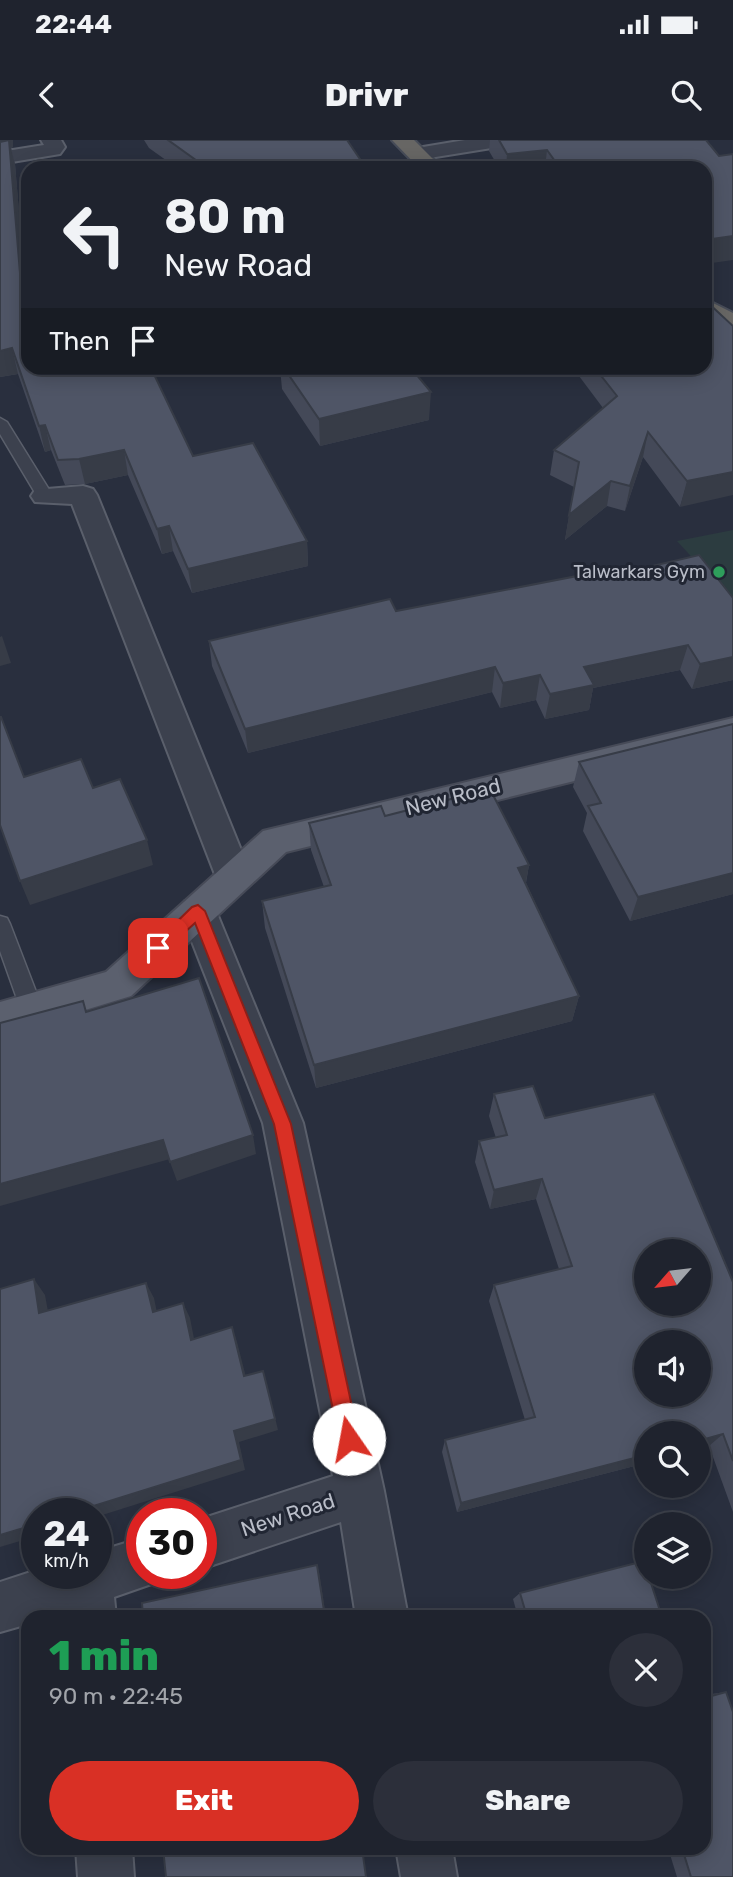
<!DOCTYPE html>
<html lang="en">
<head>
<meta charset="utf-8">
<style>
  body { margin:0; font-family:Rubik,sans-serif; background:#2c2f3a; color:#f1f3f6; height:100vh; display:flex; flex-direction:column; font-size:26px; white-space:nowrap }
  * { box-sizing:border-box; margin:0 }
  p { font-size:23px; color:#a1a4aa }
  .icon { flex:none; width:38px; height:38px; fill:none; stroke:currentColor; stroke-width:2; stroke-linecap:round; stroke-linejoin:round }
  .map { position:relative; flex:1; overflow:hidden }
  .panel { position:absolute; left:21px; top:1470px; width:690px; height:245px; display:flex; flex-direction:column; background:#1f232e; border-radius:21px; box-shadow:0 4px 18px #0003,0 0 0 2px #3c404a }
  .panel>* { flex:none }
  .hud { position:absolute; left:21px; top:21px; width:691px; height:214px; border-radius:21px; box-shadow:0 4px 18px #0003,0 0 0 2px #3c404a; background:#1f232e; color:#f1f3f6; overflow:hidden }
  .needle { width:46px; rotate:242deg }
  .controls { position:absolute; left:634px; top:1099px; display:grid; gap:14px }
  .controls a { display:grid; place-items:center; width:77px; height:77px; border-radius:50%; background:#1f232e; box-shadow:0 4px 18px #0003,0 0 0 2px #3c404a; font-size:35px }
  .speed { position:absolute; left:21px; top:1358px; display:flex; gap:14px; font-size:35px; font-weight:700; text-align:center }
  .speed>* { display:grid; place-content:center; width:91px; height:91px; border-radius:50%; background:#1f232e; box-shadow:0 4px 18px #0003,0 0 0 2px #3c404a; line-height:1 }
  .speed small { font-size:18px; font-weight:400 }
  .speed .limit { border:10px solid #d22; background:#fff; color:#111 }
  .pin { position:absolute; display:grid; place-items:center; width:60px; height:60px; color:#fff; margin:-30px; border-radius:14px; box-shadow:0 4px 10px #0006 }
  .me { position:absolute; width:77px; margin:-38px; rotate:348deg; stroke-linejoin:round; filter:drop-shadow(0 0 5px #0008) }
  .turn { display:flex; align-items:center; gap:24px; height:147px; padding:0 28px; font-size:32px }
  .turn .icon { width:91px; height:91px; stroke-width:2.5 }
  .turn b { display:block; font-size:49px; line-height:60px }
  .then { display:flex; align-items:center; height:66px; padding:0 28px; background:#0003; gap:14px; font-size:26px }
  .round { display:grid; place-items:center; flex:none; width:74px; height:74px; border-radius:37px; background:#2c2f3a }
  .head { display:flex; align-items:center; justify-content:space-between; height:119px; padding:0 28px }
  h1 { font-size:42px; font-weight:800; line-height:52px; color:#1e9e55 }
  .button { display:flex; gap:14px; margin-top:auto; padding:14px 28px }
  .button a { flex:1; height:80px; border-radius:42px; background:#d93025; color:#fff; font-size:28px; font-weight:800; line-height:80px; text-align:center }
  .button a+a { background:#2c2f3a; color:#f1f3f6 }
  .status { display:flex; justify-content:space-between; align-items:center; height:49px; padding:0 35px; background:#1f232e; direction:ltr }
  .status svg { height:19px; fill:currentColor }
  header { display:flex; justify-content:space-between; align-items:center; height:91px; padding:0 28px; background:#1f232e; font-size:32px; font-weight:800 }
  .map>svg:first-child { display:block }
  .green { fill:#2c3c40 }
  .lines { fill:none; stroke-linecap:round; stroke-linejoin:round }
  .service-casing { stroke:#5a5f6b; stroke-width:3 }
  .minor-casing { stroke:#5a5f6b; stroke-width:4 }
  .primary-casing { stroke:#464a57; stroke-width:4 }
  .trunk-casing { stroke:#474c58; stroke-width:4 }
  .service { fill:#3c414e; fill-rule:evenodd }
  .minor { fill:#3c414e; fill-rule:evenodd }
  .primary { fill:#5b606e; fill-rule:evenodd }
  .trunk { fill:#676664; fill-rule:evenodd }
  .wall { fill:#444958 }
  .shaded-wall { fill:#373c47 }
  .building { fill:#4f5566; stroke:#373c47; stroke-width:2; fill-rule:evenodd }
  .route { fill:#d93025; stroke:#8d1f18; stroke-width:2 }
  .leisure-dot { fill:#2e9e5b; stroke:#212633; stroke-width:2.5 }
  .labels { text-anchor:middle; stroke-width:6; stroke-linejoin:round; paint-order:stroke }
  .far-poi-label { font-size:18px; fill:#b9bdc8; stroke:#212633; text-anchor:end }
  .street-label { font-size:21px; fill:#b9bdc8; stroke:#212633 }
</style>
</head>
<body>
<div class="status"><b>22:44</b><svg viewBox="0 0 49 12"><path d="M0 12V9h3v3zM5 12V6h3v6zM10 12V3h3v9zM15 12V0h3v12zM26 1h20v11H26zM47 4h2v5h-2z"/></svg></div>
<header><svg class="icon" aria-label="back" viewBox="0 0 24 24"><path d="M15 5l-7 7 7 7"/></svg>Drivr<svg class="icon" aria-label="search" viewBox="0 0 24 24"><circle cx="10" cy="10" r="6"/><path d="M15 15l6 6"/></svg></header>
<div class="map">
<svg width="733" height="1737" viewBox="0 0 733 1737">
  <rect width="100%" height="100%" fill="#292f3e"/>
  <path class="green" d="M733 390V462L677 401Z"/>
  <g class="lines">
    <defs>
      <path id="service" d="M0 278 7 282 53 356 50 359H40L37 356 0 294Z
        M0 776 7 778 10 784 43 870 39 876 32 879 25 876 21 870 0 811Z"/>
      <path id="minor" d="M41 0H61L65 7 60 14 0 24V12L44 5Z
        M465 0H514L511 4 504 6 417 20 410 18 407 14 410 10 417 8Z
        M83 346 93 349 97 355 252 737 247 747 234 751 221 747 216 737 72 364 35 362 31 356 35 350Z
        M198 756 211 761 216 771 303 983 384 1351 408 1477H356L341 1382 201 1429V1379L333 1336 263 983 180 771 185 761Z
        M142 1398V1433H163L160 1441 114 1457 116 1477H64V1472L49 1477H28V1484L0 1492V1442L37 1430V1433H96V1412Z
        M76 1708H132L134 1737H78Z
        M396 1708H452L457 1737H401Z"/>
      <path id="primary" d="M733 578V602L286 712 131 856 0 896V862L106 832 263 691Z"/>
      <path id="trunk" d="M392 0H414L442 28H419Z
        M705 159 733 173V190L705 176Z"/>
    </defs>
    <use href="#service" class="service-casing"/>
    <use href="#minor" class="minor-casing"/>
    <use href="#primary" class="primary-casing"/>
    <use href="#trunk" class="trunk-casing"/>
    <use href="#service" class="service"/>
    <use href="#minor" class="minor"/>
    <use href="#primary" class="primary"/>
    <use href="#trunk" class="trunk"/>
  </g>
  <path class="wall" d="M0 0 13 7 11 8 15 24 27 169 193 316 307 401 308 426 192 453 173 411 162 414 128 335 85 344 65 345 51 310 45 312 18 234 0 237Z
    M144 0H347L366 28H177L149 8Z
    M490 0H706L705 28H499L489 11Z
    M733 186 680 367 643 317 625 371 607 366 565 400 574 347 550 335 554 310 603 268 573 228H705Z
    M280 228H411L429 280 320 306 282 249Z
    M601 438 733 458V540L692 549 680 530 593 548 589 570 545 579 536 560 500 568 492 552 248 613 212 526 209 501Z
    M733 584V754L630 781 583 691 587 673 573 647 579 622Z
    M385 676 529 725 526 743 579 856 572 881 316 948 265 788 262 761 324 747 311 710 309 683Z
    M494 954 545 978 733 1142V1372L709 1306 698 1309V1293H646V1323L457 1372 442 1312 445 1300 525 1280 489 1161 494 1145 559 1129 536 1059 490 1069 475 1022 479 1001 496 998 489 976Z
    M520 1453 662 1477H518L513 1459Z
    M726 1552 733 1737H677L668 1708H704V1555Z
    M579 1708H611L590 1714Z"/>
  <path class="shaded-wall" d="M0 0H13V7L11 8 15 24 28 178 23 169 0 10Z
    M547 10 545 28H506L507 14Z
    M733 96V120L705 124V100Z
    M12 208 18 234 0 237V211Z
    M431 252 429 280 320 306 319 279Z
    M45 285 51 310 45 312 39 286Z
    M648 292 643 317 625 371 630 346Z
    M124 310 128 335 85 344 79 319Z
    M733 332V355L680 367 687 341Z
    M611 341 607 366 565 400 569 375Z
    M169 386 173 411 162 414 157 389Z
    M307 401 308 426 192 453 188 429Z
    M2 496 11 523 0 526V497Z
    M688 505 680 530 593 548 589 570 545 579 550 554 584 527Z
    M733 517V540L692 549 700 524Z
    M495 527 492 552 248 613 245 589Z
    M540 535 536 560 500 568 503 543Z
    M147 700 153 725 30 765 20 741Z
    M529 725 524 752 518 728Z
    M733 733V754L630 781 638 757Z
    M579 856 572 881 316 948 314 925Z
    M253 995 256 1014 177 1041 170 1022Z
    M163 1000 170 1019 0 1066V1044Z
    M542 1039 536 1059 490 1069 494 1050Z
    M34 1139 45 1155 51 1188 39 1173Z
    M146 1143 154 1158 160 1187 153 1172Z
    M183 1163 190 1178 197 1214 191 1200Z
    M232 1187 237 1202 249 1249 244 1236Z
    M267 1244 278 1290 239 1302 245 1330 96 1377V1374H68L234 1291Z
    M723 1294 709 1306 698 1309V1301Z
    M646 1315V1323L457 1372 461 1363Z
    M37 1384V1396L0 1407V1395Z
    M317 1425 319 1432 326 1477H325Z"/>
  <path class="building" d="M9 0 23 169 28 168V228H151L193 316 253 303 307 401 188 429 169 386 157 389 124 310 79 319 58 320 45 285 39 286 12 208 0 211V2Z
    M168 0H347L366 28H207Z
    M499 0H706L719 16 733 14V96L705 100V28H560L547 10 507 14Z
    M705 160 733 186V332L687 341 648 292 630 346 611 341 569 375 579 322 554 310 617 256 595 228H705Z
    M284 228H411L431 252 319 279Z
    M699 415 733 458V517L700 524 688 505 584 527 594 545 550 554 540 535 503 543 495 527 245 589 209 501 390 459 396 471 598 432 601 438Z
    M0 577H1L24 637 81 619 93 648 120 639 147 700 20 741 0 685Z
    M733 584V733L638 757 588 666 601 663 579 622Z
    M490 649 529 725 518 728 579 856 314 925 262 761 331 745 309 683 381 666 385 676Z
    M199 838 253 995 170 1022 163 1000 0 1044V883L83 861 86 872Z
    M533 946 545 978 654 954 733 1142V1321L723 1294 698 1301V1293H646V1315L461 1363 445 1300 535 1277 494 1145 572 1126 542 1039 494 1050 479 1001 507 995 494 954ZM646 1111H698V1164H646ZM646 1202H698V1255H646Z
    M34 1139 39 1173 146 1143 153 1172 183 1163 191 1200 232 1187 244 1236 263 1231 275 1279 234 1291 241 1320 68 1374H37V1384L0 1395V1149Z
    M644 1421 646 1427V1437H649L662 1477H527L520 1453Z
    M317 1425 325 1477H143L142 1463Z
    M726 1552 733 1572V1737H691L682 1708H704V1558Z
    M163 1708H362L366 1737H166Z
    M589 1708H611L590 1714Z"/>
  <path class="route" d="M198 765 205 771 291 984 359 1299 356 1306 349 1309 342 1306 339 1299 274 984 195 783 163 812 158 814 150 808 192 767Z"/>
  <circle class="leisure-dot" cx="719" cy="432" r="7"/>
  <g class="labels">
    <g class="far-poi-label">
      <text x="705" y="438">Talwarkars Gym</text>
    </g>
    <g class="street-label">
      <text transform="translate(453 657) rotate(-14)" y="7">New Road</text>
      <text transform="translate(288 1375) rotate(-18)" y="7">New Road</text>
    </g>
  </g>
</svg>
<div class="controls">
<a><svg class="needle" viewBox="-14 -14 28 28"><path d="M0-13l5 13h-10z" fill="#e53935"/><path d="M0 13l5-13h-10z" fill="#a1a4aa"/></svg></a>
<a><svg class="icon" aria-label="sound" viewBox="0 0 24 24"><path d="M4 9h4l5-4v14l-5-4H4zM17 9q2 3 0 6"/></svg></a>
<a><svg class="icon" aria-label="search" viewBox="0 0 24 24"><circle cx="10" cy="10" r="6"/><path d="M15 15l6 6"/></svg></a>
<a><svg class="icon" aria-label="layers" viewBox="0 0 24 24"><path d="M12 4l9 5-9 5-9-5zM3 14l9 5 9-5"/></svg></a>
</div>
<div class="speed"><div>24<small>km/h</small></div><div class="limit">30</div></div>
<div class="pin" style="left:158px;top:808px;background:#d93025"><svg class="icon" aria-label="arrive" viewBox="0 0 24 24"><path d="M6 21V4h12l-3 4 3 4H6"/></svg></div>
<svg class="me" style="left:349px;top:1299px" viewBox="-20 -20 40 40"><circle r="19" fill="#fff"/><path d="M0-13L10 11 0 6-10 11z" fill="#d93025"/></svg>
<div class="hud">
<div class="turn"><svg class="icon" aria-label="left" viewBox="0 0 24 24"><path d="M17 20v-9H6M10 6l-5 5 5 5"/></svg><div><b>80 m</b>New Road</div></div>
<div class="then">Then<svg class="icon" aria-label="arrive" viewBox="0 0 24 24"><path d="M6 21V4h12l-3 4 3 4H6"/></svg></div>
</div>
<section class="panel">
<div class="head"><div><h1>1 min</h1><p>90 m · 22:45</p></div><a class="round"><svg class="icon" aria-label="close" viewBox="0 0 24 24"><path d="M6 6l12 12M18 6L6 18"/></svg></a></div>
<div class="button"><a>Exit</a><a>Share</a></div>
</section>
</div>
</body>
</html>
